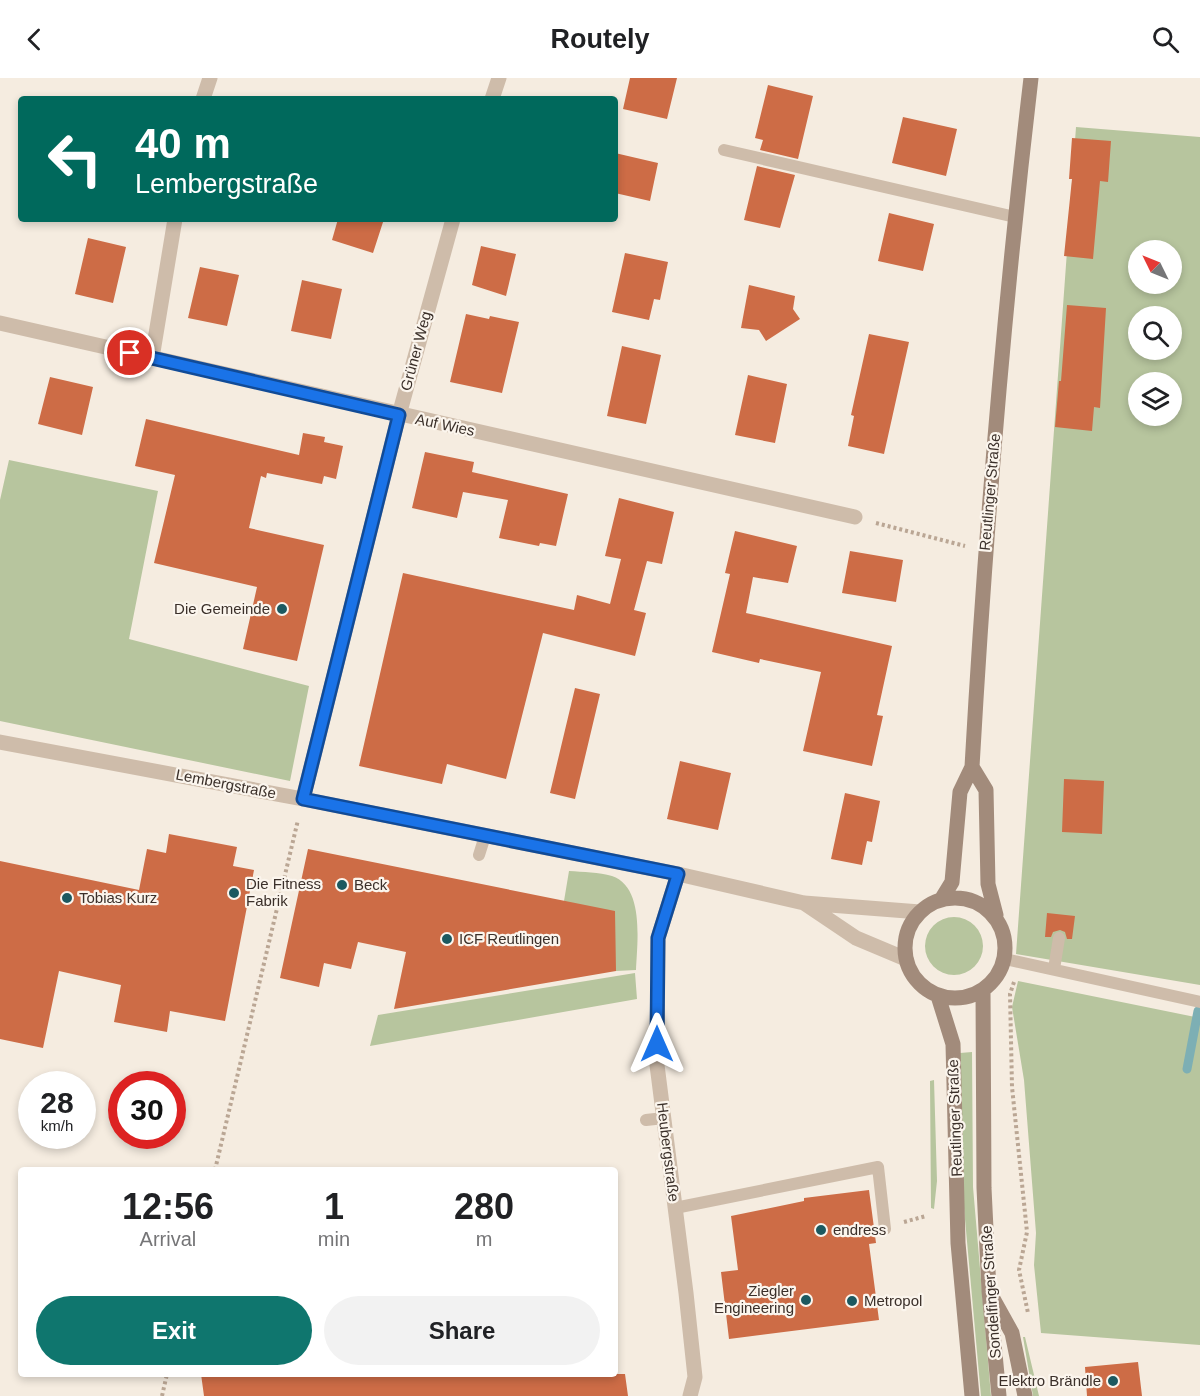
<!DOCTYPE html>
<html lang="en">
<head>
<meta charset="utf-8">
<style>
  body { margin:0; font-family:Arial,sans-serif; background:#f2f2f2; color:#202124; height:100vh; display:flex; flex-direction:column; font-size:22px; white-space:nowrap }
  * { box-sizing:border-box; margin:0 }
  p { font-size:20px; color:#757577 }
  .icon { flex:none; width:33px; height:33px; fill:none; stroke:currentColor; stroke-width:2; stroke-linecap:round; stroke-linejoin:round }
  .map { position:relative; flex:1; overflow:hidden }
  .panel { position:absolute; left:18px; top:1089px; width:600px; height:210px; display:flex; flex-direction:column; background:#fff; border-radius:6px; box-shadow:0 3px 9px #0003 }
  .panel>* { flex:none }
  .top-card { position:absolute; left:18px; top:18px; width:600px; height:126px; border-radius:6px; box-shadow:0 3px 9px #0003; background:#00695c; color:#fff; overflow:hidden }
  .needle { width:39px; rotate:313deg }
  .controls { position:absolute; left:1128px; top:162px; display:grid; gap:12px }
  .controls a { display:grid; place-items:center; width:54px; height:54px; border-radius:50%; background:#fff; box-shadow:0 3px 9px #0003; font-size:30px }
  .speed { position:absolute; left:18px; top:993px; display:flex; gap:12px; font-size:30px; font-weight:700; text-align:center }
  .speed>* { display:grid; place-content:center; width:78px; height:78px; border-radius:50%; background:#fff; box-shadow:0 3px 9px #0003; line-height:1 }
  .speed small { font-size:15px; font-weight:400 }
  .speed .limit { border:9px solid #d22; background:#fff; color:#111 }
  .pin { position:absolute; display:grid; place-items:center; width:51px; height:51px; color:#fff; margin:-26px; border:3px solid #fff; border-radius:50%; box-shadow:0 2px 6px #0007 }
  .me { position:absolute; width:66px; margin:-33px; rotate:0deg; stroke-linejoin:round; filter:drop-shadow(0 0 4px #0008) }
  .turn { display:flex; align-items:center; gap:21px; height:126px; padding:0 18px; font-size:27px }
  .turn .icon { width:78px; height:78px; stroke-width:2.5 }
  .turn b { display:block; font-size:42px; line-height:51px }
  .eta { display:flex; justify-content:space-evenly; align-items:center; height:102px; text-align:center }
  .eta b { font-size:36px; font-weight:700; line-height:42px }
  .primary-button { display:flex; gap:12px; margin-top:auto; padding:12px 18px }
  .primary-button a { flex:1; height:69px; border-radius:36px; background:#0f766e; color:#fff; font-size:24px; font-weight:700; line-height:69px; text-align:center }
  .primary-button a+a { background:#f2f2f2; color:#202124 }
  header { display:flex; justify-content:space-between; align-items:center; height:78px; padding:0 18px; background:#fff; font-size:27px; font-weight:700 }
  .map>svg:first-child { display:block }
  .green { fill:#b7c59e; fill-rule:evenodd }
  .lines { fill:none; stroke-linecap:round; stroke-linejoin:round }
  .stream { stroke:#7dafb4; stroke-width:9 }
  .building { fill:#cd6c46 }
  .path { stroke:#baa694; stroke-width:4; stroke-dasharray:3 3; stroke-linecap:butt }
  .lane { stroke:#cebcaa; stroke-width:12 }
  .street { stroke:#cebcaa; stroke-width:15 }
  .secondary { stroke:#a28b7b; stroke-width:15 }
  .route-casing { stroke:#114b97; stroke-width:15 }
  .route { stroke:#1a73e8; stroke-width:10 }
  .poi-dot { fill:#1c5960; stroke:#fbf5ed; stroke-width:2 }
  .labels { text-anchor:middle; stroke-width:4.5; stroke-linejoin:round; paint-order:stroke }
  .street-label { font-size:15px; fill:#3b302a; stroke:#fbf5ed }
  .poi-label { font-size:15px; fill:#3b302a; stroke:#fbf5ed; text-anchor:start }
</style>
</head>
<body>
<header><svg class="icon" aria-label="back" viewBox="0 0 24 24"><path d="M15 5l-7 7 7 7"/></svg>Routely<svg class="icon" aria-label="search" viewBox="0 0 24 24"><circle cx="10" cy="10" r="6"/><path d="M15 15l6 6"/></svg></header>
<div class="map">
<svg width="1200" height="1318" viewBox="0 0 1200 1318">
  <rect width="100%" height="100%" fill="#f5ece0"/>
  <path class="green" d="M1076 49 1200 59V907L1016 876ZM1138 172H1172V206H1138ZM1138 238H1172V272H1138ZM1138 304H1172V338H1138Z
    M9 382 158 413 129 561 309 608 290 703 0 643V422Z
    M569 793C583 794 599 794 612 798 645 809 637 866 636 892L616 893 564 823Z
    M925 868a29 29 0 1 1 58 0a29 29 0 1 1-58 0Z
    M635 895 637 921 370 968 378 937Z
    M1018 903 1200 940V1267L1041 1255 1034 1187 1036 1155 1024 1002 1012 929Z
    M972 974 973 1109 991 1318H981L962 1108 960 975Z
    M934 1002 937 1103 934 1131 931 1130 930 1003Z
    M1023 1259H1025L1039 1318H1033Z"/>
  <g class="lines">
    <path class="stream" d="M1187 991 1198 933"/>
  </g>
  <path class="building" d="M630 0H677L667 41 623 31Z
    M768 7 813 18 798 81 760 72 763 62 755 60Z
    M903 39 957 51 946 98 892 85Z
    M1072 60 1111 63 1108 104 1100 103 1093 181 1064 178 1072 101H1069Z
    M615 75 658 85 650 123 615 115Z
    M757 88 795 97 780 150 744 142Z
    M889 135 934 146 923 193 878 183Z
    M338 141H384L373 175 332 162Z
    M88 160 126 169 113 225 75 216Z
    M481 168 516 176 506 218 472 207Z
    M625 175 668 184 660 222 654 221 649 242 612 234Z
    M200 189 239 197 227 248 188 240Z
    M302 202 342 211 331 261 291 253Z
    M749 207 795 218 793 231 800 241 766 263 759 252 741 250Z
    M1067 227 1106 230 1100 330 1094 329 1092 353 1055 349 1059 303H1061Z
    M466 236 489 241 490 238 519 244 502 315 450 304Z
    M869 256 909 264 884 376 848 368 854 338 851 337Z
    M622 268 661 277 646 346 607 338Z
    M748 297 787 306 775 365 735 357Z
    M50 299 93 309 82 357 38 346Z
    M146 341 299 377 303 355 325 359 324 364 343 368 336 401 324 398 322 406 267 395 266 400 261 398 249 450 324 467 297 583 243 571 257 509 154 485 175 397 135 388Z
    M425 374 474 384 472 394 568 416 556 468 540 465 539 468 499 460 508 422 463 414 457 440 412 430Z
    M619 420 674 434 662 486 647 483 634 532 646 535 635 578 543 555 506 701 447 686 442 706 359 688 403 495 574 532 577 517 610 526 621 481 605 478Z
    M735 453 797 468 788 505 753 499 746 535 892 568 877 637 883 638 872 688 803 673 821 594 760 581 759 585 712 574 730 496 725 495Z
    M850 473 903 482 896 524 842 515Z
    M575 610 600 616 575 721 550 715Z
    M680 683 731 695 718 752 667 741Z
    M1064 701 1104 703 1102 756 1062 754Z
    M845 715 880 723 872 764 867 763 862 787 831 781Z
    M169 756 237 769 233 788 254 792 225 943 170 933 167 954 114 944 121 907 59 893 43 970 0 961V783L139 812 147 771 166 775Z
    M308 771 615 833 616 893 394 931 406 874 358 864 351 891 324 885 319 909 280 900Z
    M1047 835 1075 838 1072 861H1067L1065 854 1060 852 1053 854 1051 859H1045Z
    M869 1112 876 1165 869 1166 879 1242 729 1261 721 1194 738 1192 731 1138 804 1123V1120Z
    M1138 1284 1142 1318H1087L1085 1289Z
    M201 1296H625L628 1318H204Z"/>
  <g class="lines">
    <path class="path" d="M876 445 965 468
      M1014 904 1010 916 1012 1009 1027 1154 1019 1192 1028 1235
      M215 1092 298 742
      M904 1144 926 1138
      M162 1318 167 1296"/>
    <path class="lane" d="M724 72 1015 139
      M479 777 485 758
      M1005 881 1200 924
      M1054 891 1059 860
      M646 1042 664 1040
      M675 1130 878 1089 885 1151"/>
    <path class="street" d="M203 21 210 0
      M492 21 499 0
      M0 245 855 439
      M152 280 175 141
      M0 664 303 721 678 796 804 825 920 834
      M303 721 399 337 453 141
      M678 796 658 860 657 987 686 1215 695 1299 690 1318
      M804 825 856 860 906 881"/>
    <path class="secondary" d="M972 689 986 712 988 806 996 837
      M905 870a50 50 0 1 1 100 0a50 50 0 1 1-100 0Z
      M941 822 952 804 960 714 972 689C985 459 1004 229 1031 0
      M983 912 984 1110 989 1213 999 1318
      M938 918 953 966 958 1165 972 1318
      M992 1219 1012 1255 1025 1318"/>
  </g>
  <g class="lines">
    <defs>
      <path id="route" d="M130 275 399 337 303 721 678 796 658 860 657 966"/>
    </defs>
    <use href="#route" class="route-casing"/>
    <use href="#route" class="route"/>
  </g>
  <g class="poi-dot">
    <circle cx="282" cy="531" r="6"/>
    <circle cx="342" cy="807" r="6"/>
    <circle cx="234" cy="815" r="6"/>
    <circle cx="67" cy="820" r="6"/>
    <circle cx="447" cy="861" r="6"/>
    <circle cx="821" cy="1152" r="6"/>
    <circle cx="806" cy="1222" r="6"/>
    <circle cx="852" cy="1223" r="6"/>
    <circle cx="1113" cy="1303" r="6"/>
  </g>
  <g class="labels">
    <g class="street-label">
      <text transform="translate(416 273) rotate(-75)" y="5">Grüner Weg</text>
      <text transform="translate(445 347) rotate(12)" y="5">Auf Wies</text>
      <text transform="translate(990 414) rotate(-85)" y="5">Reutlinger Straße</text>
      <text transform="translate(226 706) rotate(11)" y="5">Lembergstraße</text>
      <text transform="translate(955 1040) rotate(-92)" y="5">Reutlinger Straße</text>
      <text transform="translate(668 1074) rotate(83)" y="5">Heubergstraße</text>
      <text transform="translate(991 1214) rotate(-94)" y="5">Sondelfinger Straße</text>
    </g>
    <g class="poi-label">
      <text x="270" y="536" text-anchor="end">Die Gemeinde</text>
      <text x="246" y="811">Die Fitness<tspan x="246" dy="17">Fabrik</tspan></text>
      <text x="354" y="812">Beck</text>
      <text x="79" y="825">Tobias Kurz</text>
      <text x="459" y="866">ICF Reutlingen</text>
      <text x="833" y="1157">endress</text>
      <text x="794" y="1218" text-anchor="end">Ziegler<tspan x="794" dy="17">Engineering</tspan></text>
      <text x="864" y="1228">Metropol</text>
      <text x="1101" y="1308" text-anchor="end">Elektro Brändle</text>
    </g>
  </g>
</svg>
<div class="controls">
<a><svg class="needle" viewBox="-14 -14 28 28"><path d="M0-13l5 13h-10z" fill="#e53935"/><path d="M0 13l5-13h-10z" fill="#757577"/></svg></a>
<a><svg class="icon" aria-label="search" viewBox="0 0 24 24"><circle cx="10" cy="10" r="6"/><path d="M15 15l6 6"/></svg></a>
<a><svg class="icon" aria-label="layers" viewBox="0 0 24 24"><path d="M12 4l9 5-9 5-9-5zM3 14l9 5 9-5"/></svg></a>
</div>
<div class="speed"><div>28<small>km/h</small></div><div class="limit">30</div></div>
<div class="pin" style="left:130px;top:275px;background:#d93025"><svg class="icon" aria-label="arrive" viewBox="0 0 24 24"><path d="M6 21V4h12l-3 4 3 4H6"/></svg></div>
<svg class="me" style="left:657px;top:966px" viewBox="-20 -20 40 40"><path d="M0-17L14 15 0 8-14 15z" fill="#1a73e8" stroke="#fff" stroke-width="4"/></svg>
<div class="top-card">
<div class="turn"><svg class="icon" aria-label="left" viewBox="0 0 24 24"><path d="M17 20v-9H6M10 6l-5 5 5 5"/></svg><div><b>40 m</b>Lembergstraße</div></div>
</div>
<section class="panel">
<div class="eta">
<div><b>12:56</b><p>Arrival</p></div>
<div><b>1</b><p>min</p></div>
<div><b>280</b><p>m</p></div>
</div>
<div class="primary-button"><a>Exit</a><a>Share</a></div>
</section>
</div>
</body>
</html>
